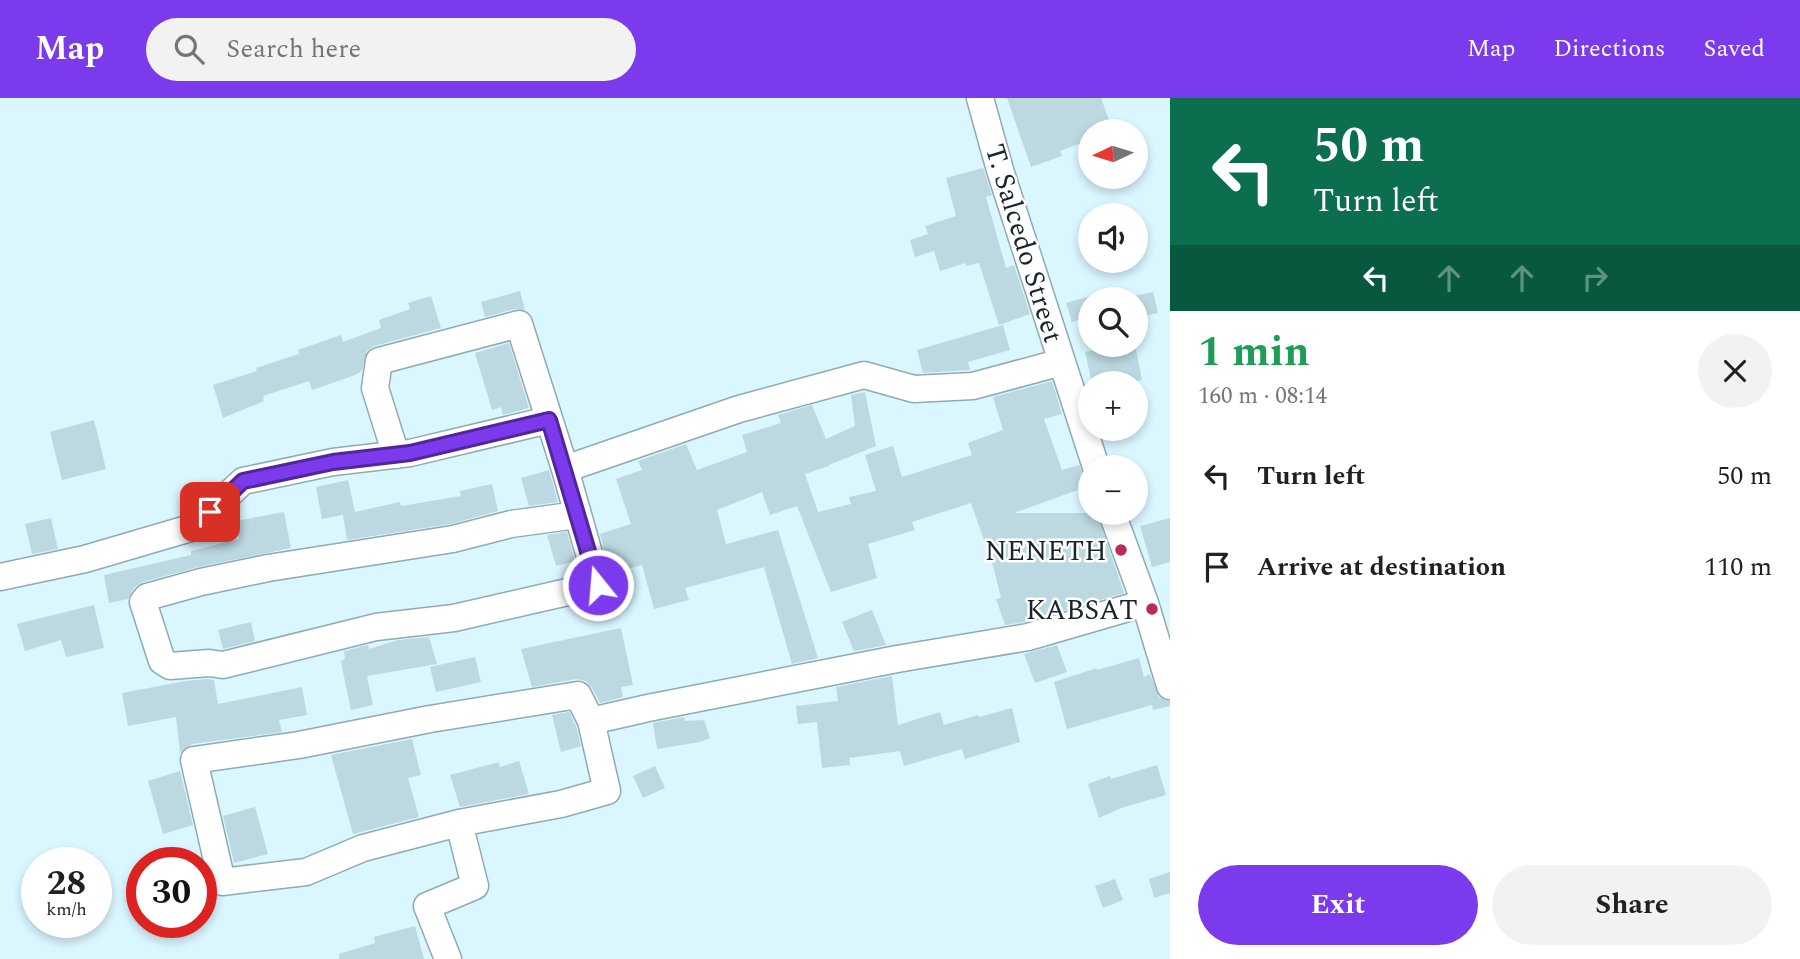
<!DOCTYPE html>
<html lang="en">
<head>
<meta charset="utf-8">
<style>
  body { margin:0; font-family:Spectral,serif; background:#f2f2f2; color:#202124; height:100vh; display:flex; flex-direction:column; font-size:26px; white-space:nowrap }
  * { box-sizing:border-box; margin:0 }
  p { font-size:23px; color:#757577 }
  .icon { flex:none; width:38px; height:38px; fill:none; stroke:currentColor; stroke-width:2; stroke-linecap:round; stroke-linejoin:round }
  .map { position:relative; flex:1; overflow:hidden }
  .side { display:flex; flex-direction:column; background:#fff; width:630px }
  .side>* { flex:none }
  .hud { background:#0b6e4f; color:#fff; overflow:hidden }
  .needle { width:46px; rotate:266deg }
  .tools { position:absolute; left:1078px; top:21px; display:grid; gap:14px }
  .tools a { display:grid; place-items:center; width:70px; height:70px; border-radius:50%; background:#fff; box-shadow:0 4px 10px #0003; font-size:35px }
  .speed { position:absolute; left:21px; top:749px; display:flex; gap:14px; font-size:35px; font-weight:700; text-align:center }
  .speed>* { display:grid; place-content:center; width:91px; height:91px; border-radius:50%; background:#fff; box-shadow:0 4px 10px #0003; line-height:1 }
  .speed small { font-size:18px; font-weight:400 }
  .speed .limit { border:10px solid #d22; background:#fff; color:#111 }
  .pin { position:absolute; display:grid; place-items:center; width:60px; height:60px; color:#fff; margin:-30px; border-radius:14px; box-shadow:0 4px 10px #0006 }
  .me { position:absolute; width:77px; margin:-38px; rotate:343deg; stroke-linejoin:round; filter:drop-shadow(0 0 5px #0008) }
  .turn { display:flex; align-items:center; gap:24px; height:147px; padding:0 28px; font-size:32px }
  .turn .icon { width:91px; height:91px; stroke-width:2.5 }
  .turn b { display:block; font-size:49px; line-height:60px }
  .lanes { display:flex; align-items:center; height:66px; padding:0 28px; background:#0003; justify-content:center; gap:35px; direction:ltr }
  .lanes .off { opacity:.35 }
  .round { display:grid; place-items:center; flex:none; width:74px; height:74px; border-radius:37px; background:#f2f2f2 }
  .headline { display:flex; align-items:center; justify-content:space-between; height:119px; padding:0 28px }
  h1 { font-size:42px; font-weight:700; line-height:52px; color:#1e9e55 }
  .primary-button { display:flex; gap:14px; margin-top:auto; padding:14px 28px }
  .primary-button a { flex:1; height:80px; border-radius:42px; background:#7c3aed; color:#fff; font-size:28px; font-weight:700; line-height:80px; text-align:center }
  .primary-button a+a { background:#f2f2f2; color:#202124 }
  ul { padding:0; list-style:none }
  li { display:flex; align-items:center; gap:21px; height:91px; padding:0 28px }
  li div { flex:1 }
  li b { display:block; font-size:26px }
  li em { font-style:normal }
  header { display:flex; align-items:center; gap:42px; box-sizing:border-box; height:98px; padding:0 35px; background:#7c3aed; color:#fff }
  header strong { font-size:33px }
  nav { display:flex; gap:38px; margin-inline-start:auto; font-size:24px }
  .search { width:490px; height:63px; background:#f2f2f2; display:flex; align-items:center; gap:18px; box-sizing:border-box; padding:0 24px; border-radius:38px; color:#757577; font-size:26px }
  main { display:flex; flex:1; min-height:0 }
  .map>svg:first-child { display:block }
  .building { fill:#bcd8e0 }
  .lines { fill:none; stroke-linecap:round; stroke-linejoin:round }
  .minor-casing { stroke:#8faab2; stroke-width:29 }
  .minor { stroke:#fff; stroke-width:26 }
  .route-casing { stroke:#51269a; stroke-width:18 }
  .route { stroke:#7c3aed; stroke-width:12 }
  .poi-dot { fill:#bb2b55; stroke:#fff; stroke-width:2.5 }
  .labels { text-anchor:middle; stroke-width:5; stroke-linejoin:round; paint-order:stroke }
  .street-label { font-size:28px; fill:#1b2529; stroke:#fff }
  .poi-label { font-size:28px; fill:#1b2529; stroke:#fff; text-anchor:end }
</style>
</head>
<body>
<header>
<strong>Map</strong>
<div class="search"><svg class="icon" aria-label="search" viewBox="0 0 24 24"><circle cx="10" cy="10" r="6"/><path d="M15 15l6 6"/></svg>Search here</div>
<nav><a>Map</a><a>Directions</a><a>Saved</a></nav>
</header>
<main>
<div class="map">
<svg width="1170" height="861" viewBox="0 0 1170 861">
  <rect width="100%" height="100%" fill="#daf6ff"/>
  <path class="building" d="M1007 0H1101L1113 33H1090V42L1060 53 1062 58 1031 69Z
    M983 70 992 97 986 99 1006 170 1014 167 1030 216 999 227 979 165 966 168V165L940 173 934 153 915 159 910 142 928 136 925 128 956 118 946 80Z
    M520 193 525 212 515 211 485 219 481 204Z
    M1153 194 1158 215 1138 219 1134 198Z
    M431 198 441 230 374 248 367 253 362 273 355 277 312 292 309 283 263 298 264 303 223 320 213 287 257 273 256 270 299 256 298 252 341 237 343 244 381 230 379 222 410 211 408 205Z
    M1090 198V218L1072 224 1066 205Z
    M1003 227 1010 252 968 264 970 272 923 275 917 252Z
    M509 245 529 310 503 317 501 309 492 312 475 255Z
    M1120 247H1135L1142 282 1129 285H1092L1085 254Z
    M1052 283 1062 316 1044 321 1062 372 1079 367 1089 388 1014 415H1097L1124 495 1024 524 1005 527 996 501 1001 500 993 468 971 405 912 424 915 432 868 446 877 480 831 494 797 408 770 417 762 394 717 412 726 446 778 432 818 560 792 566 764 469 685 490 689 502 654 511 642 467 611 476 600 436 631 426 616 381 642 372 638 363 686 346 697 372 747 354 742 337 781 325 778 317 812 307 826 341 855 328 851 297 865 294 876 348 829 367V368L805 376 818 414 851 406 849 399 876 393 865 357 893 348 902 379 972 357 968 345 1003 332 993 299Z
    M94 322 106 371 62 382 50 334Z
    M549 372 558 404 529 408 521 380Z
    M348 382 355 414 400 404 401 408 461 398 460 393 492 386 498 413 450 426 347 442 343 417 322 421 316 389Z
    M284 414 291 450 198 469 143 484 135 489 128 501 109 505 104 477 191 457V453L239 441 235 423Z
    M51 420 58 451 32 456 25 426Z
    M1170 420V464L1152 469 1140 428Z
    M567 434 575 463 556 468 547 437Z
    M94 507 104 550 66 559 61 542 25 553 17 526Z
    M872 512 886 547 854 553 842 524Z
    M251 524 255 543 223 551 218 532Z
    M621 530 633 587 621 589 623 599 600 605 592 590 586 583 576 581 532 589 521 551Z
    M429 539 437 566 367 578 373 607 351 612 341 564 345 560 344 553 368 547 369 551 398 542Z
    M1057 547 1067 574 1035 585 1024 556Z
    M475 559 481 584 436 594 430 569Z
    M1139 560 1144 579 1150 576 1159 599 1170 603V608L1153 612 1152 607 1067 631 1054 584 1097 570V572Z
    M892 578 898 627 940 614 944 627 978 617 979 619 1012 610 1020 644 965 661 962 651 904 668 900 653 849 660 850 667 822 670 817 624 798 626 796 608 838 603 836 589Z
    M208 581 214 582 218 606 302 589 307 617 279 622 282 634 192 646 180 655 176 619 128 628 122 595 186 583Z
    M569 614 576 628 581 648 561 654 552 617Z
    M684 619 685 623 704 622 710 640 700 644 657 651 653 625Z
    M412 641 421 677 408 680 419 719 353 736 331 657Z
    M519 663 529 696 460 709 450 677 499 664 500 669Z
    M1157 667 1166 697 1121 710 1099 720 1088 686 1110 678 1111 681Z
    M655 668 665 690 643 700 633 678Z
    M180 673 193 727 163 736 148 683Z
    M255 709 268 756 234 765 223 718Z
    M1170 774V795L1154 800 1149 781Z
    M1115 781 1123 802 1103 810 1095 788Z
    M415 828 424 861H339V856L375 845 374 839Z"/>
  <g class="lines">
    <defs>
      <path id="minor" d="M980 0 1000 72 1096 369
        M396 357 375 290 379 263 519 226 565 371 598 487 454 520 376 529 223 567 209 565 170 568 162 563 143 504 147 499 201 484 268 470 453 441 511 426 577 417
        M565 371 739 311 864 277 914 291 973 288 1062 264
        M1112 415 1145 505 1170 588
        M0 479 85 461 194 429 243 383 333 364 410 355 549 322
        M591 623 607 693 561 706 459 725 363 750 306 774 222 784 194 662 299 647 430 621 578 597 591 623 648 610 897 561 1028 539 1145 505
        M448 861 427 808 475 788 459 725"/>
    </defs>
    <use href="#minor" class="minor-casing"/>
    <use href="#minor" class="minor"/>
  </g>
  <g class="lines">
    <defs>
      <path id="route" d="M210 414 243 383 333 364 410 355 549 322 598 487"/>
    </defs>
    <use href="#route" class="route-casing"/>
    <use href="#route" class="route"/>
  </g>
  <g class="poi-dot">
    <circle cx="1121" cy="452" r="7"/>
    <circle cx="1152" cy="511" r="7"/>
  </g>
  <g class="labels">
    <g class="street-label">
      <text transform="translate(1025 145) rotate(73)" y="10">T. Salcedo Street</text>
    </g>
    <g class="poi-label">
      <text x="1107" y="462">NENETH</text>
      <text x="1138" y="521">KABSAT</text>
    </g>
  </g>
</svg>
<div class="tools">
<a><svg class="needle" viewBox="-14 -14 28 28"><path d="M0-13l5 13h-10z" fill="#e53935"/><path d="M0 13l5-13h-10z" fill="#757577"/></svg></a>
<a><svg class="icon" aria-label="sound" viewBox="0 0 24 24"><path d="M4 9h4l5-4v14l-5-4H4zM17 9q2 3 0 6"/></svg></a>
<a><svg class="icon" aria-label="search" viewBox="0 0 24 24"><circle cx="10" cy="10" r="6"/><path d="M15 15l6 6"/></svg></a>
<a>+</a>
<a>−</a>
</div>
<div class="speed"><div>28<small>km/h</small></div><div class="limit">30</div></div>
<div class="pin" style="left:210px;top:414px;background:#d93025"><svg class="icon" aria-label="arrive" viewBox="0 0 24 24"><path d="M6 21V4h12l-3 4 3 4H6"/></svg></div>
<svg class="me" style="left:598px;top:487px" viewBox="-20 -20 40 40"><circle r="17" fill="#7c3aed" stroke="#fff" stroke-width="3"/><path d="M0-11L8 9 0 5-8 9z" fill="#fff"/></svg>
</div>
<section class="side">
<div class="hud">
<div class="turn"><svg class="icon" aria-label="left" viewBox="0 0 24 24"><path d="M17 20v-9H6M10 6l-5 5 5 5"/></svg><div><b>50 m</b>Turn left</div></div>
<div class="lanes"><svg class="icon" aria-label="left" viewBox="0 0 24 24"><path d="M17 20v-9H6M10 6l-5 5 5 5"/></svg><svg class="icon off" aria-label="ahead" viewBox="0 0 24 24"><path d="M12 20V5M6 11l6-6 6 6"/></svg><svg class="icon off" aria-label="ahead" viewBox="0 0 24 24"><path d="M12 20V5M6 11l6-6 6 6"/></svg><svg class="icon off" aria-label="right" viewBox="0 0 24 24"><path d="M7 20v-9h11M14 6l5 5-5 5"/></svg></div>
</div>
<div class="headline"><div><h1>1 min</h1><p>160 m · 08:14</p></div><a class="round"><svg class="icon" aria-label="close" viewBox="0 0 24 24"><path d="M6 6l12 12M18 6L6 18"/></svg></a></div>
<ul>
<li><svg class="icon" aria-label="left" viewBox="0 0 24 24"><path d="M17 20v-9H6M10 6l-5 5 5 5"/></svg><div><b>Turn left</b></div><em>50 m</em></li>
<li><svg class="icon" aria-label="arrive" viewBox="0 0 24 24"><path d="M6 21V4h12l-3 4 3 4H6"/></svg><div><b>Arrive at destination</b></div><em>110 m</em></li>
</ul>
<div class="primary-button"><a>Exit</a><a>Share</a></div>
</section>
</main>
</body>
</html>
